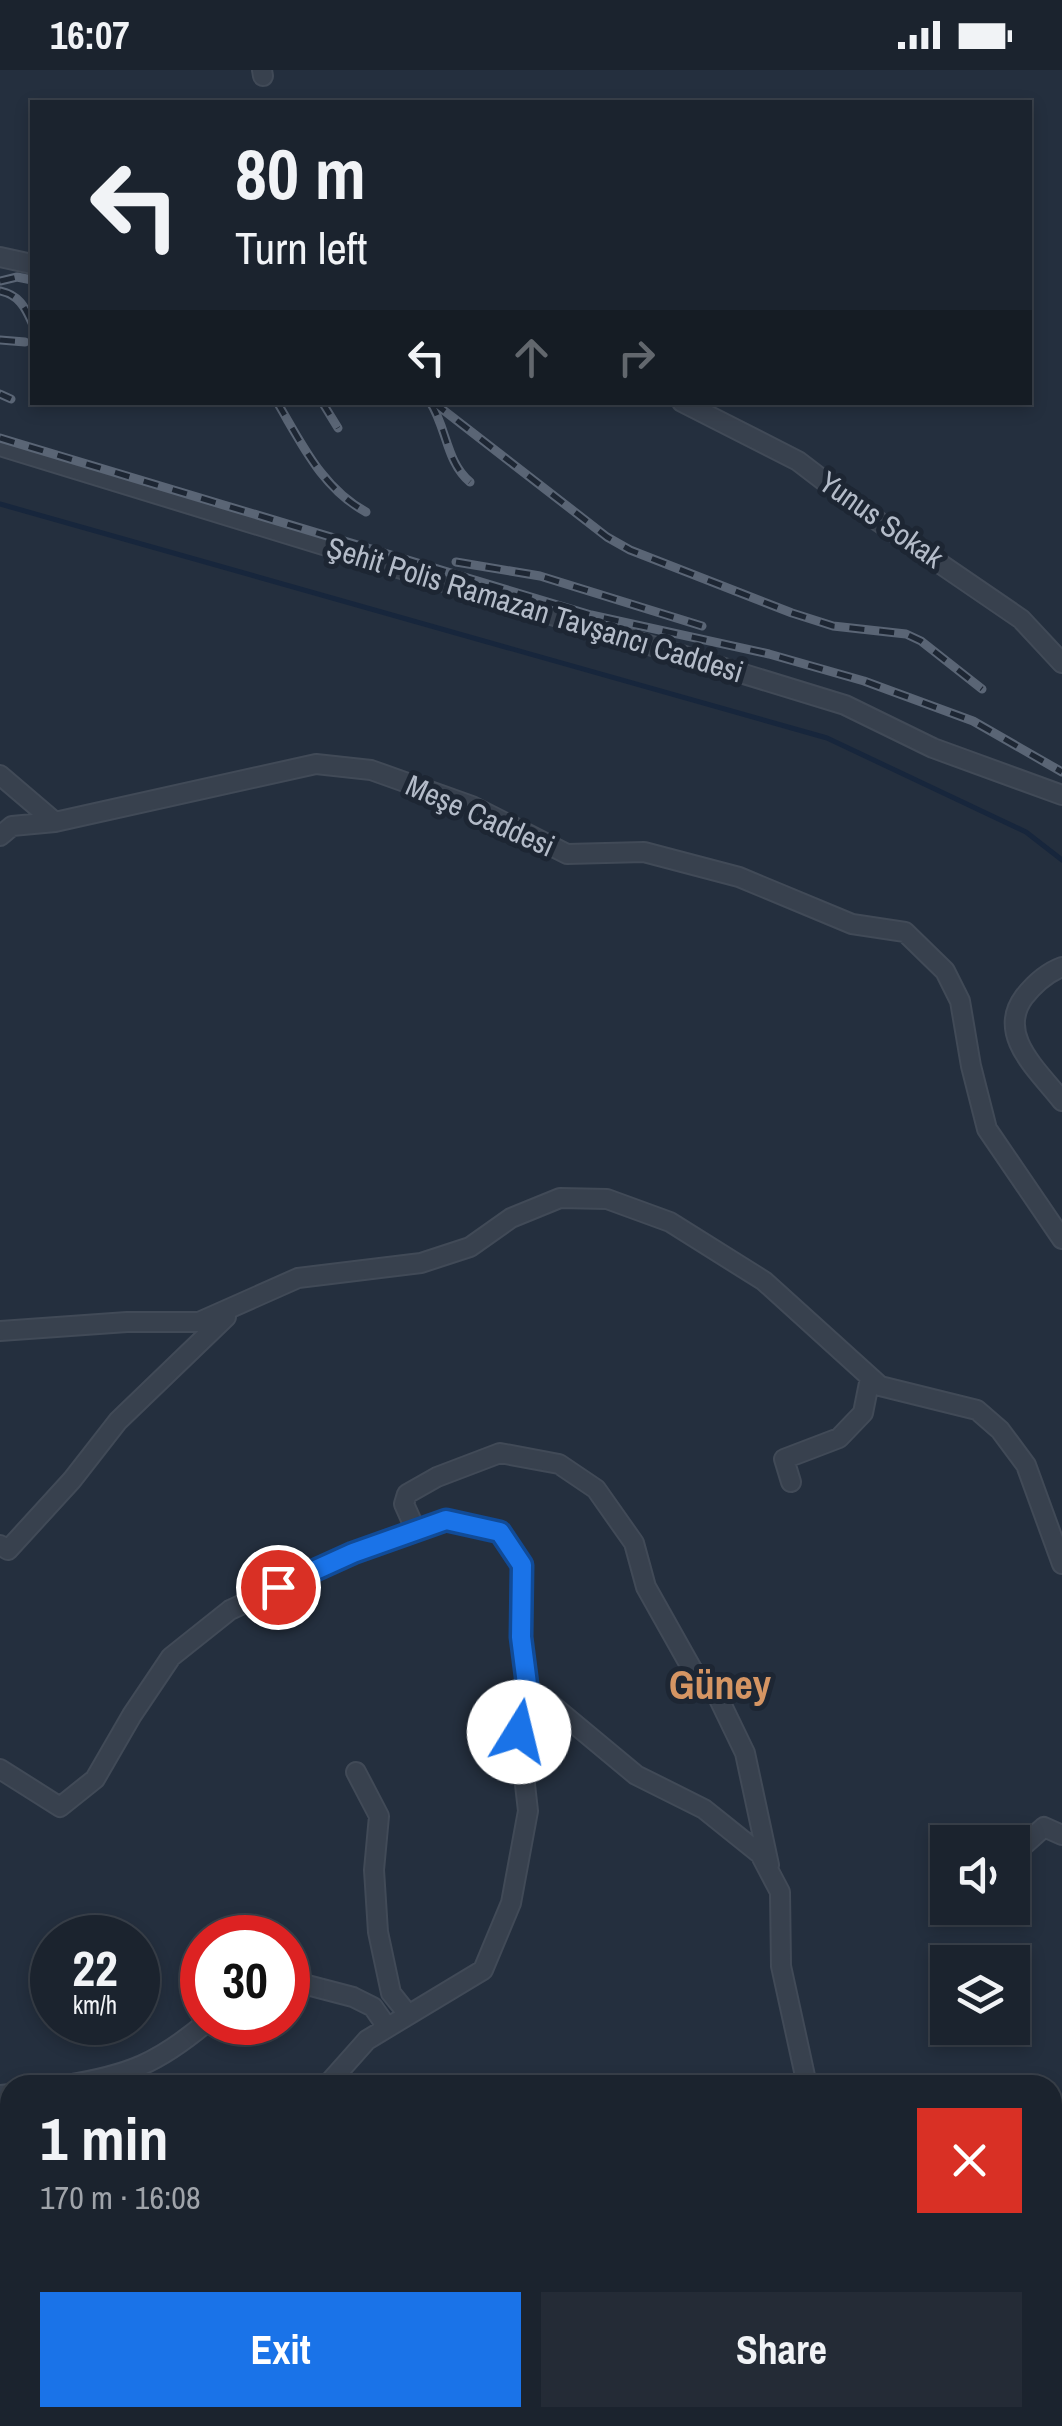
<!DOCTYPE html>
<html lang="en">
<head>
<meta charset="utf-8">
<style>
  body { margin:0; font-family:"Archivo Narrow",sans-serif; background:#242b36; color:#f1f3f6; height:100vh; display:flex; flex-direction:column; font-size:38px; white-space:nowrap }
  * { box-sizing:border-box; margin:0 }
  p { font-size:32px; color:#a0a4aa }
  .icon { flex:none; width:55px; height:55px; fill:none; stroke:currentColor; stroke-width:2; stroke-linecap:round; stroke-linejoin:round }
  .map { position:relative; flex:1; overflow:hidden }
  .side { position:absolute; left:0px; top:2005px; width:1062px; height:352px; display:flex; flex-direction:column; background:#1b232e; border-radius:30px 30px 0 0; box-shadow:0 5px 15px #0003,0 0 0 2px #39404a }
  .side>* { flex:none }
  .hud { position:absolute; left:30px; top:30px; width:1002px; height:305px; border-radius:0px; box-shadow:0 5px 15px #0003,0 0 0 2px #39404a; background:#1b232e; color:#f1f3f6; overflow:hidden }
  .buttons { position:absolute; left:930px; top:1755px; display:grid; gap:20px }
  .buttons a { display:grid; place-items:center; width:100px; height:100px; border-radius:0px; background:#1b232e; box-shadow:0 5px 15px #0003,0 0 0 2px #39404a; font-size:50px }
  .speed { position:absolute; left:30px; top:1845px; display:flex; gap:20px; font-size:50px; font-weight:700; text-align:center }
  .speed>* { display:grid; place-content:center; width:130px; height:130px; border-radius:50%; background:#1b232e; box-shadow:0 5px 15px #0003,0 0 0 2px #39404a; line-height:1 }
  .speed small { font-size:25px; font-weight:400 }
  .speed .limit { border:15px solid #d22; background:#fff; color:#111 }
  .pin { position:absolute; display:grid; place-items:center; width:85px; height:85px; color:#fff; margin:-42px; border:5px solid #fff; border-radius:50%; box-shadow:0 2px 10px #0007 }
  .me { position:absolute; width:110px; margin:-55px; rotate:9deg; stroke-linejoin:round; filter:drop-shadow(0 0 8px #0008) }
  .turn { display:flex; align-items:center; gap:35px; height:210px; padding:0 40px; font-size:45px }
  .turn .icon { width:130px; height:130px; stroke-width:2.5 }
  .turn b { display:block; font-size:70px; line-height:85px }
  .lanes { display:flex; align-items:center; height:95px; padding:0 40px; background:#0003; justify-content:center; gap:50px; direction:ltr }
  .lanes .off { opacity:.35 }
  .round { display:grid; place-items:center; flex:none; width:105px; height:105px; border-radius:0px; background:#242b36 }
  .summary { display:flex; align-items:center; justify-content:space-between; height:170px; padding:0 40px }
  h1 { font-size:60px; font-weight:700; line-height:75px }
  .primary-button { display:flex; gap:20px; margin-top:auto; padding:20px 40px }
  .primary-button a { flex:1; height:115px; border-radius:0px; background:#1a73e8; color:#fff; font-size:40px; font-weight:700; line-height:115px; text-align:center }
  .primary-button a+a { background:#242b36; color:#f1f3f6 }
  .status { display:flex; justify-content:space-between; align-items:center; height:70px; padding:0 50px; background:#1b232e; direction:ltr }
  .status svg { height:28px; fill:currentColor }
  .map>svg:first-child { display:block }
  .lines { fill:none; stroke-linecap:round; stroke-linejoin:round }
  .stream { stroke:#17263c; stroke-width:5 }
  .minor-casing { stroke:#414a57; stroke-width:22 }
  .minor { stroke:#38414e; stroke-width:18 }
  .rail-casing { stroke:#5a6575; stroke-width:9 }
  .rail { stroke:#1d2633; stroke-width:5; stroke-dasharray:15; stroke-linecap:butt }
  .route-casing { stroke:#114b97; stroke-width:25 }
  .route { stroke:#1a73e8; stroke-width:18 }
  .labels { text-anchor:middle; stroke-width:10; stroke-linejoin:round; paint-order:stroke }
  .street-label { font-size:30px; fill:#b4bcc9; stroke:#1d2633 }
  .district-label { font-size:40px; font-weight:bold; fill:#d59563; stroke:#1d2633 }
</style>
</head>
<body>
<div class="status"><b>16:07</b><svg viewBox="0 0 49 12"><path d="M0 12V9h3v3zM5 12V6h3v6zM10 12V3h3v9zM15 12V0h3v12zM26 1h20v11H26zM47 4h2v5h-2z"/></svg></div>
<div class="map">
<svg width="1062" height="2356" viewBox="0 0 1062 2356">
  <rect width="100%" height="100%" fill="#242f3e"/>
  <g class="lines">
    <path class="stream" d="M0 434 827 668 1026 762 1062 790"/>
    <defs>
      <path id="minor" d="M262 0 263 6
        M0 187 32 194
        M682 332 798 391 866 443 1021 549 1062 593
        M0 376 845 635 933 678 1062 725
        M0 705 55 752
        M0 766 12 756 55 752 316 694 371 700 472 736 567 784 644 782 739 807 852 854 905 862 945 901 960 931 971 996 987 1059 1062 1169
        M1062 897C1046 903 1035 913 1024 927 996 965 1038 1000 1062 1031
        M0 1261 127 1252H199L298 1208 421 1193 470 1177 511 1148 560 1128 607 1129 670 1152 764 1211 880 1316 977 1340 1000 1360 1026 1395 1062 1494
        M791 1412 784 1389 839 1368 863 1343 870 1308
        M416 1461 404 1434 407 1424 437 1407 500 1383 559 1394 596 1419 634 1473 646 1517 692 1599 717 1625 745 1683 769 1795
        M0 1475 8 1480 72 1410 118 1351 226 1247
        M0 1699 60 1737 95 1709 132 1645 171 1587 230 1540 353 1483 446 1450 501 1462 522 1495 521 1567 528 1622
        M356 1702 379 1746 374 1800 378 1862 391 1923 407 1943
        M1025 1774 1044 1757 1062 1765
        M288 1910 353 1927 373 1937 387 1957
        M66 2015C129 2005 158 1993 207 1952
        M327 2015 367 1970 483 1900 511 1833 528 1741 519 1661 528 1622 547 1631 636 1705 704 1739 760 1784 780 1822 781 1896 807 2015
        M0 2025 10 2024
        M0 2199 10 2198
        M1062 2203 1059 2146 1062 2136
        M1012 2348 1021 2356"/>
    </defs>
    <use href="#minor" class="minor-casing"/>
    <use href="#minor" class="minor"/>
    <defs>
      <path id="rail" d="M0 211 17 207 32 210
        M0 221C19 225 25 237 32 253
        M0 270 25 272
        M0 324 11 329
        M277 332C302 374 322 418 366 442
        M322 332 338 358
        M430 332C447 358 446 392 470 412
        M433 332 607 467 630 480 792 543 833 556 906 564 921 571 982 619
        M0 368 591 545 769 584 864 611 973 651 1062 702
        M456 492 540 506 702 556"/>
    </defs>
    <use href="#rail" class="rail-casing"/>
    <use href="#rail" class="rail"/>
  </g>
  <g class="lines">
    <defs>
      <path id="route" d="M278 1517 353 1483 446 1450 500 1462 522 1495 521 1567 528 1622 519 1662"/>
    </defs>
    <use href="#route" class="route-casing"/>
    <use href="#route" class="route"/>
  </g>
  <g class="labels">
    <g class="street-label">
      <text transform="translate(881 450) rotate(35)" y="10">Yunus Sokak</text>
      <text transform="translate(535 540) rotate(17)" y="10">Şehit Polis Ramazan Tavşancı Caddesi</text>
      <text transform="translate(480 746) rotate(24)" y="10">Meşe Caddesi</text>
    </g>
    <g class="district-label">
      <text x="720" y="1629">Güney</text>
    </g>
  </g>
</svg>
<div class="buttons">
<a><svg class="icon" aria-label="sound" viewBox="0 0 24 24"><path d="M4 9h4l5-4v14l-5-4H4zM17 9q2 3 0 6"/></svg></a>
<a><svg class="icon" aria-label="layers" viewBox="0 0 24 24"><path d="M12 4l9 5-9 5-9-5zM3 14l9 5 9-5"/></svg></a>
</div>
<div class="speed"><div>22<small>km/h</small></div><div class="limit">30</div></div>
<div class="pin" style="left:278px;top:1517px;background:#d93025"><svg class="icon" aria-label="arrive" viewBox="0 0 24 24"><path d="M6 21V4h12l-3 4 3 4H6"/></svg></div>
<svg class="me" style="left:519px;top:1662px" viewBox="-20 -20 40 40"><circle r="19" fill="#fff"/><path d="M0-13L10 11 0 6-10 11z" fill="#1a73e8"/></svg>
<div class="hud">
<div class="turn"><svg class="icon" aria-label="left" viewBox="0 0 24 24"><path d="M17 20v-9H6M10 6l-5 5 5 5"/></svg><div><b>80 m</b>Turn left</div></div>
<div class="lanes"><svg class="icon" aria-label="left" viewBox="0 0 24 24"><path d="M17 20v-9H6M10 6l-5 5 5 5"/></svg><svg class="icon off" aria-label="ahead" viewBox="0 0 24 24"><path d="M12 20V5M6 11l6-6 6 6"/></svg><svg class="icon off" aria-label="right" viewBox="0 0 24 24"><path d="M7 20v-9h11M14 6l5 5-5 5"/></svg></div>
</div>
<section class="side">
<div class="summary"><div><h1>1 min</h1><p>170 m · 16:08</p></div><a class="round" style="background:#d93025;color:#fff"><svg class="icon" aria-label="close" viewBox="0 0 24 24"><path d="M6 6l12 12M18 6L6 18"/></svg></a></div>
<div class="primary-button"><a>Exit</a><a>Share</a></div>
</section>
</div>
</body>
</html>
